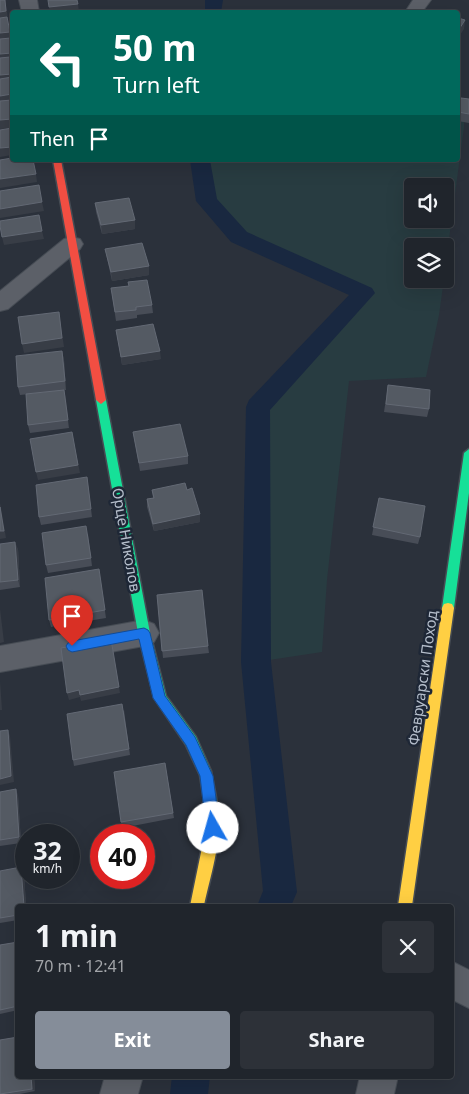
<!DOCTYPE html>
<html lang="en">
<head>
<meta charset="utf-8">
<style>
  body { margin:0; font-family:"Noto Sans",sans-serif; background:#2d3138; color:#f1f3f6; height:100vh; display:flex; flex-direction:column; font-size:19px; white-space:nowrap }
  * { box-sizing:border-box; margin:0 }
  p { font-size:16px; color:#a2a5a9 }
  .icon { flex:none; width:28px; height:28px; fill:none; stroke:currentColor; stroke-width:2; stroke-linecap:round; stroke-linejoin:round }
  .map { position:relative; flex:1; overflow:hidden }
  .panel { position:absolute; left:15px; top:904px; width:439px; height:175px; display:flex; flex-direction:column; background:#20252c; border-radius:5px; box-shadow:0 5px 20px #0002,0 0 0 1px #3d4248 }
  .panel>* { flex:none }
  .guide { position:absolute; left:10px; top:10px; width:450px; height:152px; border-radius:5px; box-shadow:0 5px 20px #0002,0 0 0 1px #3d4248; background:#00695c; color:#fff; overflow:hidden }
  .fabs { position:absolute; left:404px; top:178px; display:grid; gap:10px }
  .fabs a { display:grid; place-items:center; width:50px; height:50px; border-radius:5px; background:#20252c; box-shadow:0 5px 20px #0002,0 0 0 1px #3d4248; font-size:25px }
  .speed { position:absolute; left:15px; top:824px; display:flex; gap:10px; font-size:25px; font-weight:700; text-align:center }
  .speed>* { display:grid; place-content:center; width:65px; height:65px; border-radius:50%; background:#20252c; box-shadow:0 5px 20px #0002,0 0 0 1px #3d4248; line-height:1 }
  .speed small { font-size:12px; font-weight:400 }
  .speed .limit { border:8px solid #d22; background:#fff; color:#111 }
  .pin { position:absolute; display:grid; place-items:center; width:42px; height:42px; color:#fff; margin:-51px -21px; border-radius:50% 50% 50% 0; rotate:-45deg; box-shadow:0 0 5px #0007 }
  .pin .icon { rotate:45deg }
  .me { position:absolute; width:55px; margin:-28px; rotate:353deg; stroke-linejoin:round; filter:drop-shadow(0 0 4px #0008) }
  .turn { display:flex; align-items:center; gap:18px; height:105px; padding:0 20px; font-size:22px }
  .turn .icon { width:65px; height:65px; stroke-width:2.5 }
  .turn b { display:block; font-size:35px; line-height:42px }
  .then { display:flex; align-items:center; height:48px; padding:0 20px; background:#0003; gap:10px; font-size:19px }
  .round { display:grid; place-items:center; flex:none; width:52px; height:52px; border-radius:5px; background:#2d3138 }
  .overview { display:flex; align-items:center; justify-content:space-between; height:85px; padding:0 20px }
  h1 { font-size:30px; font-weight:700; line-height:38px }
  .action { display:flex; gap:10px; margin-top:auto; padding:10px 20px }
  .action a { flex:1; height:58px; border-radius:5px; background:#858d99; color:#fff; font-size:20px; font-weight:700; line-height:58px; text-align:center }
  .action a+a { background:#2d3138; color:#f1f3f6 }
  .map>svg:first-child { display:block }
  .green { fill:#283c41; fill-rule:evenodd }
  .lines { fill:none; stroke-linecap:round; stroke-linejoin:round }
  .canal { fill:#192840; fill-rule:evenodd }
  .street-casing { stroke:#464c54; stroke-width:2 }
  .fast-casing { stroke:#464c54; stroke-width:3 }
  .slow-casing { stroke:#464c54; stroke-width:3 }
  .jam-casing { stroke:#464c54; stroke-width:3 }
  .street { fill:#5c6068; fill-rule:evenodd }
  .fast { fill:#16e098; fill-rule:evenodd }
  .slow { fill:#ffcf43; fill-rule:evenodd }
  .jam { fill:#f24e42; fill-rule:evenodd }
  .wall { fill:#484d57 }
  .shaded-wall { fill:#383d46 }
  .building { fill:#545a63; stroke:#636974 }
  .route { fill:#1a73e8; stroke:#114b97 }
  .labels { text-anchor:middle; stroke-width:5; stroke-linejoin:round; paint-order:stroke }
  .street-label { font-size:15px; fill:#b5becb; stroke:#1e2736 }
</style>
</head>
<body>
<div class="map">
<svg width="469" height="1094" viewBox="0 0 469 1094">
  <rect width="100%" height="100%" fill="#2b313b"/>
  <path class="green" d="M458 101 464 104V127L445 269V246H412V279H444L439 315 426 377 349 381 327 580 322 652 256 662 252 413 364 293 239 237 207 201 197 160H458ZM412 186H445V219H412Z"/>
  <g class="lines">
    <path class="canal" d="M205 0H223L221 12H205Z
      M190 160H210L217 199 247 232 372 288 375 293 270 410 271 662 297 892 291 906H257L263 891 241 662 246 407 249 400 349 295 231 242 196 201Z
      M172 1076H210L208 1094H170Z"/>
    <defs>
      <path id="street" d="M19 0H37L39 12H22Z
        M413 0H431L422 12H405Z
        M72 237 80 239 83 244 80 249 8 309 0 311V291L64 239Z
        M144 620 154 624 159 633 154 642 144 646 0 672V646Z
        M451 961 469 970V1008L451 999Z
        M105 1076H143L138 1094H100Z
        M360 1076H398L394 1094H356Z"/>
      <path id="fast" d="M101 396 106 400 150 633 166 696 196 737 211 771 217 803 215 807 210 809 205 807 200 775 186 745 154 698 138 633 96 400Z
        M469 449V493L454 608 452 612 448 613 444 612 442 608 464 453Z"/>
      <path id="slow" d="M448 603 452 604 454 608 412 906H398L442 608 444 604Z
        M210 797 215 799C227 827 210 876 204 906H190L206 828 203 803 205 799Z"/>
      <path id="jam" d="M53 160H61L106 400 101 404 96 400Z"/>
    </defs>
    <use href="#street" class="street-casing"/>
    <use href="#fast" class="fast-casing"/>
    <use href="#slow" class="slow-casing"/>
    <use href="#jam" class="jam-casing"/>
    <use href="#street" class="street"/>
    <use href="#fast" class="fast"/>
    <use href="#slow" class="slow"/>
    <use href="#jam" class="jam"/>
  </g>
  <path class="wall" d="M469 99V123L458 121V110Z
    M95 203 135 220V229L102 234 96 212Z
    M105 249 149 266V275L112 281Z
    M111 288 152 305 153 313 137 315V318L116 321Z
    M116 330 161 359 122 365Z
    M62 351 64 360 66 390H64L69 428 30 433 28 425 48 392 20 395 18 387Z
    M388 385 429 409 427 417 384 412Z
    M133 432 188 456V464L140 471Z
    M87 477 92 517 41 525 39 517Z
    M152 490H187L200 522 154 531 147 507V499L153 498Z
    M379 498 420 537 418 544 372 535Z
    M88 534 92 566 48 573 46 565Z
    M0 544 18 549 20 587 0 590Z
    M100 577 106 618 51 627 49 620Z
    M157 595 208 646 209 653 163 658Z
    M124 710 130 755 74 766 73 760Z
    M165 763 174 818 122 828 121 822Z
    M0 792 18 795 21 843 0 846Z
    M0 871 24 872 26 906H18V920L0 923Z
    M18 942V1010L0 1014V945Z
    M34 1076 35 1091 20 1094H0Z"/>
  <path class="shaded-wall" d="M78 4 79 12H50L49 7Z
    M6 5 8 19 0 20V12Z
    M465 20 464 29 458 38V31Z
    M10 32 12 41 0 42V33Z
    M12 53V61L0 63V54Z
    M12 74V82L0 84V75Z
    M12 94V103L0 104V96Z
    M12 119V128L0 129V120Z
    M12 147V155L0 157V148Z
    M36 174 37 182 0 188V179Z
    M42 202 44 211 0 218V209Z
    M135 220V229L102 234 101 225Z
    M42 231 44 239 4 245 2 237Z
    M149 266V275L112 281 111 272Z
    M59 312 64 347 24 353 22 344Z
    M62 351 64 360 66 390 65 381Z
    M160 351 161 359 122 365 121 357Z
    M64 390 66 398 69 428 68 420Z
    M72 432 80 473 38 480 36 472Z
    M0 503 1 508 6 538 0 539Z
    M200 514V522L154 531 153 524Z
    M15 542 18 549 20 587 18 580Z
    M0 609 4 642 0 643Z
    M111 639 120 693 81 701 80 697 69 700 67 693 79 690Z
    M0 681 2 710H0Z
    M8 730 10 736 14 782 0 785V779Z
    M16 789 18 795 21 843 19 837Z
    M21 867 24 872 26 906H24Z
    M31 1076H34L35 1091 32 1089Z"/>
  <path class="building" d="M0 0H5L6 11 0 12Z
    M48 0H77L78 4 49 7Z
    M87 11 88 12H69Z
    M7 17 10 32 0 33V18Z
    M458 18 465 20 458 31Z
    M11 38 12 46V53L0 54V39Z
    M10 57 11 62H12V74L0 75V58Z
    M12 77V94L0 96V79Z
    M461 98 469 99V114L458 112Z
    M12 100V119L0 120V101Z
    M12 128V147L0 148V130Z
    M12 158V160H33L36 174 0 179V160Z
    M39 185 42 202 0 209V191Z
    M129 198 135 220 101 225 95 203Z
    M39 215 42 231 2 237 0 226V221Z
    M142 243 149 266 111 272 105 249Z
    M147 280 152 305 136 307V310L115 312 111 288 129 286 128 282Z
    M59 312 62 338 22 344 18 317Z
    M153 324 160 351 121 357 116 330Z
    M62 351 65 381 18 387 16 356Z
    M388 385 430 390 429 409 386 404Z
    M64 390 68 420 28 425 26 394Z
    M180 424 188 456 139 463 133 432Z
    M72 432 78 465 36 472 30 439Z
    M87 477 91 509 39 517 36 485Z
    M185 483 187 490 192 488 200 514 153 524 147 499 154 498 152 490Z
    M379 498 425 506 420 537 373 527Z
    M0 507 4 531H0Z
    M86 526 91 558 46 565 42 533Z
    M15 542 18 580 0 582V544Z
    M99 569 105 610 49 620 45 578Z
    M202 590 208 646 162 651 157 595Z
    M111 639 119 687 80 695 79 690 67 693 61 648Z
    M122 704 129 749 73 760 67 714Z
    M8 730 11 776 0 779V731Z
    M165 763 173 813 121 822 114 772Z
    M16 789 19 837 0 840V792Z
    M21 867 24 906H18V915L0 918V871Z
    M18 942V1006L0 1010V945Z
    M18 1037V1076H31L32 1089 0 1094V1040Z"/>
  <path class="route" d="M144 628 148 630 150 633 165 696 195 737 213 776 220 828 218 833 213 835 208 833 206 828 200 776 186 745 153 698 139 639 72 652 68 650 66 646 68 643 72 641Z"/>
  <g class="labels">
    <g class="street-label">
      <text transform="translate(126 540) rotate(80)" y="5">Орце Николов</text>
      <text transform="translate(423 678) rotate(-82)" y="5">Февруарски Поход</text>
    </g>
  </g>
</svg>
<div class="fabs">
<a><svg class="icon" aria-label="sound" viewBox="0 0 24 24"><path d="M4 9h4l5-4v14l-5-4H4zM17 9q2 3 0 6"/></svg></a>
<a><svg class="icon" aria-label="layers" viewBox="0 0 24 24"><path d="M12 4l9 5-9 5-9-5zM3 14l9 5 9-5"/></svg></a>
</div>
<div class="speed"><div>32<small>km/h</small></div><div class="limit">40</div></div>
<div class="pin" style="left:72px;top:646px;background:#d93025"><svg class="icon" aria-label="arrive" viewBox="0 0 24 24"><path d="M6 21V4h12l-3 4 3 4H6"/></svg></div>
<svg class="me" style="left:213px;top:828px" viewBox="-20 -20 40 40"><circle r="19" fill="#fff"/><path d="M0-13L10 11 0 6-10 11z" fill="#1a73e8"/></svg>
<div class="guide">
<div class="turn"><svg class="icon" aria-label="left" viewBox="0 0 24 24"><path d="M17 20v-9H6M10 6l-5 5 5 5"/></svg><div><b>50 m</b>Turn left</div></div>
<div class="then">Then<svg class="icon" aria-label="arrive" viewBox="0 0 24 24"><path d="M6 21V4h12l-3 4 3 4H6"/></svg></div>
</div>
<section class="panel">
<div class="overview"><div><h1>1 min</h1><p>70 m · 12:41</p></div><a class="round"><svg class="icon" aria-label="close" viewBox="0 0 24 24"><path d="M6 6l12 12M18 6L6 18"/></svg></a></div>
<div class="action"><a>Exit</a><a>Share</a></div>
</section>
</div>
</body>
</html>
